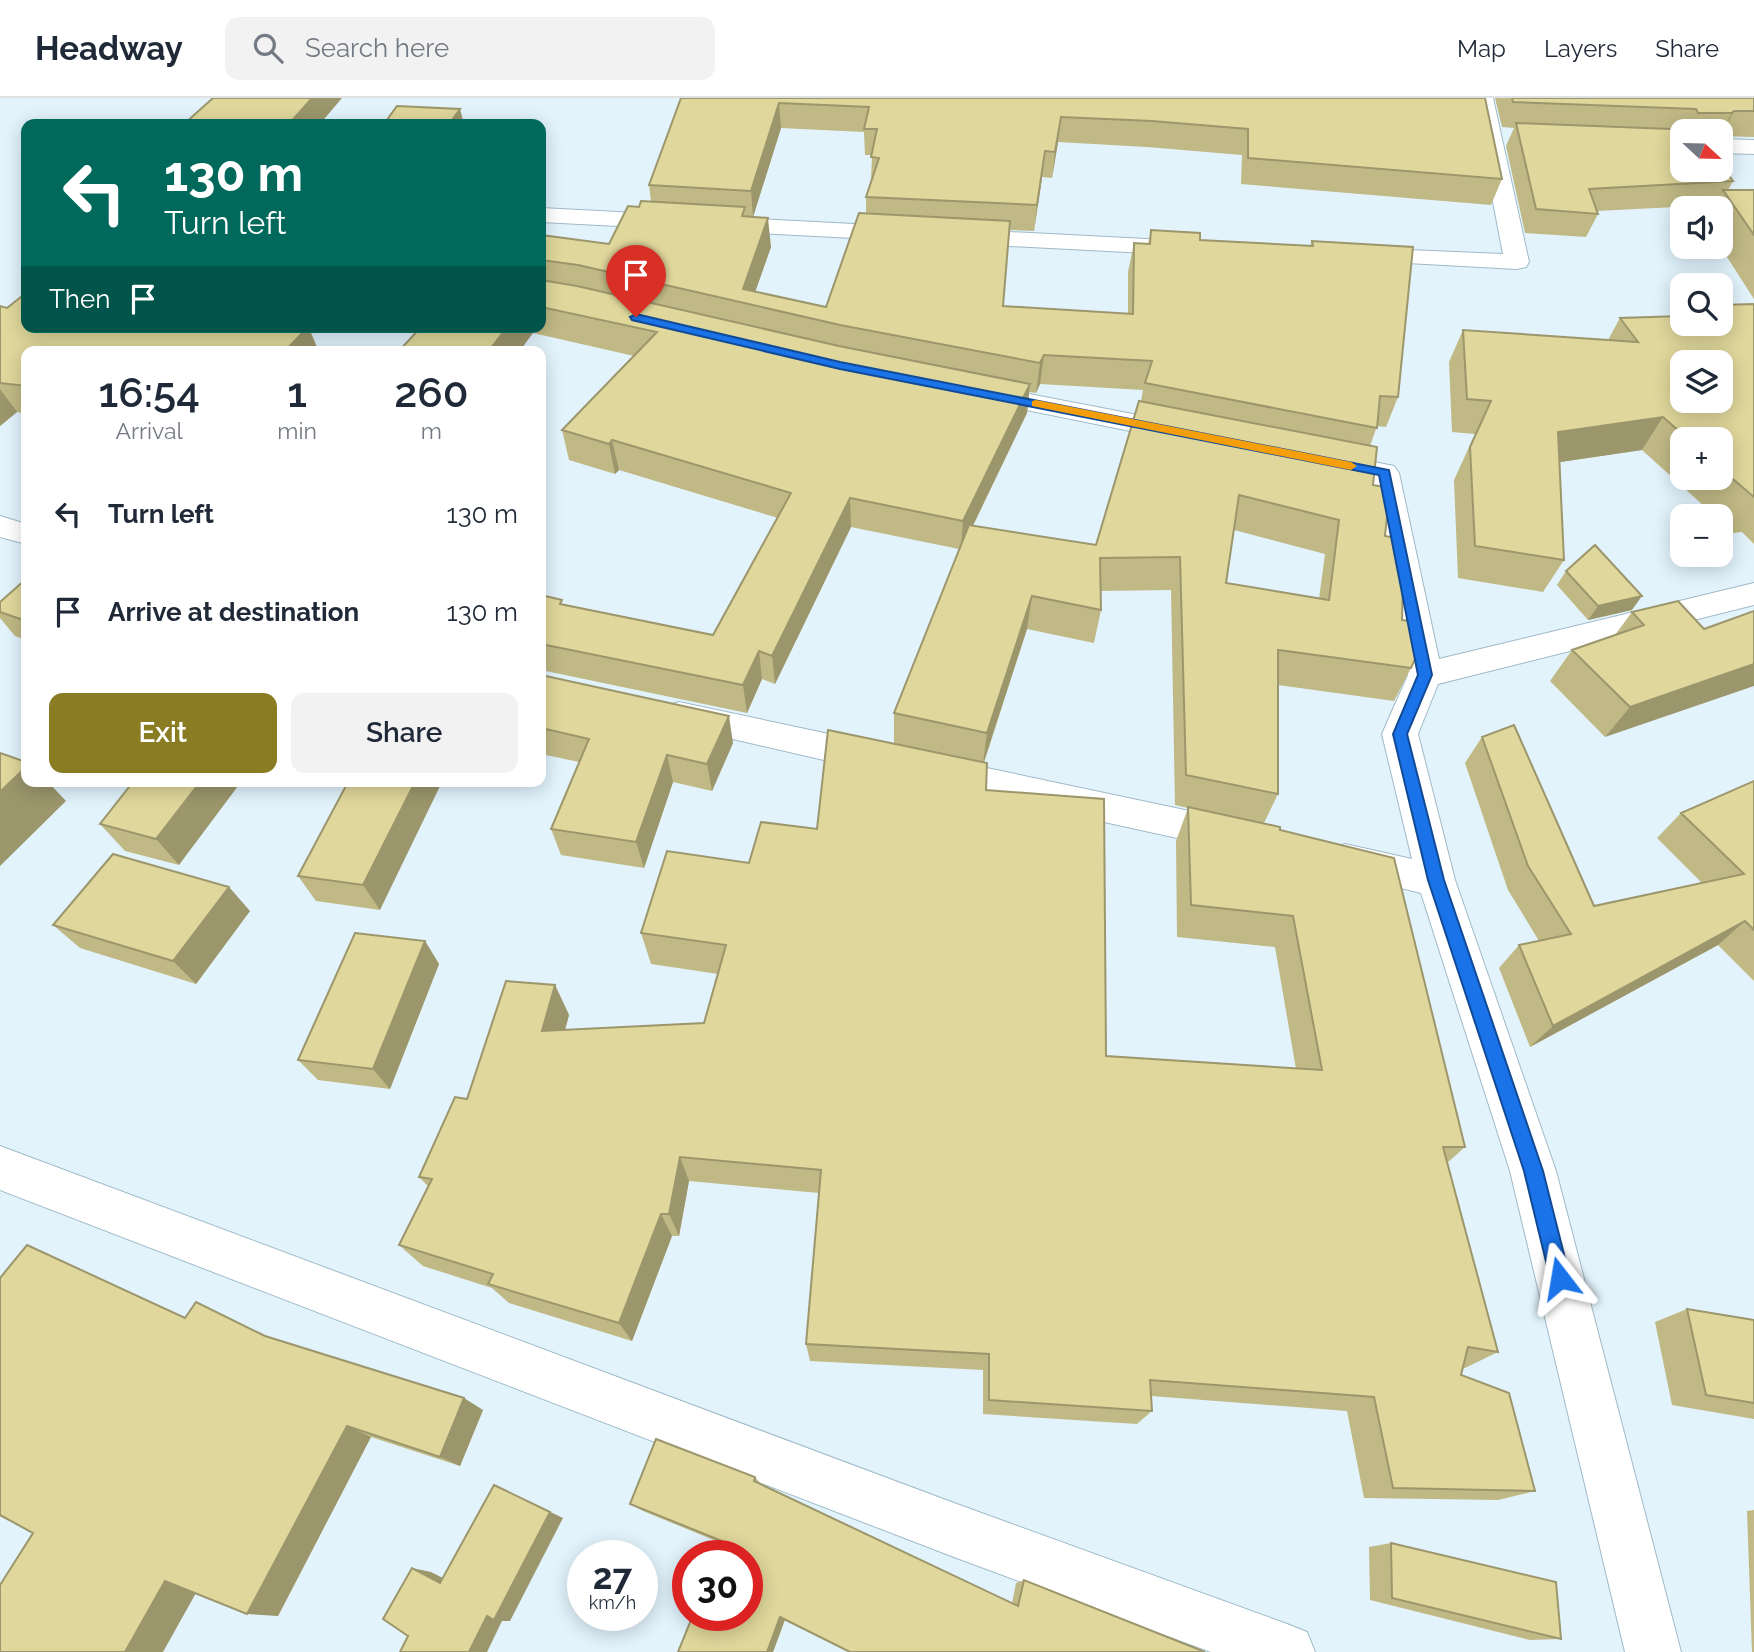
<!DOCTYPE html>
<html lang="en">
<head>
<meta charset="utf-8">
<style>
  body { margin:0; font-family:Raleway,sans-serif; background:#f2f2f3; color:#1f2937; height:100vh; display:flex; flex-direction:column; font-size:26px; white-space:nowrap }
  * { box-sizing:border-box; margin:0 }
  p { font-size:23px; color:#747a83 }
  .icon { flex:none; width:38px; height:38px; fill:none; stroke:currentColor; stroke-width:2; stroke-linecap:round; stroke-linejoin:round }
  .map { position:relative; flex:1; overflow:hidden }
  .drawer { position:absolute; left:21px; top:248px; width:525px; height:441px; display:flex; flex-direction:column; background:#fff; border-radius:14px; box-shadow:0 4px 18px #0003 }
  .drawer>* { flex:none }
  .guide { position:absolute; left:21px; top:21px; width:525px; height:214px; border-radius:14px; box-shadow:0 4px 18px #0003; background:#00695c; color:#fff; overflow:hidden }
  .needle { width:46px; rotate:112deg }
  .fabs { position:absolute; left:1670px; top:21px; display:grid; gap:14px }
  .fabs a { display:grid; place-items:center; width:63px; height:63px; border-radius:14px; background:#fff; box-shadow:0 4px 18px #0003; font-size:35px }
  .speed { position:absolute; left:567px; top:1442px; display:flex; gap:14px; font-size:35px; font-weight:700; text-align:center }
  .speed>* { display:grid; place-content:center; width:91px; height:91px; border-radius:50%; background:#fff; box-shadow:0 4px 18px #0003; line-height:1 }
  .speed small { font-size:18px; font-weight:400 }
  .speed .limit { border:10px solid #d22; background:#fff; color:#111 }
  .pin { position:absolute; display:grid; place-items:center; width:60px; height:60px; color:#fff; margin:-72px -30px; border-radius:50% 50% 50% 0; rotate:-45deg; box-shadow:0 0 7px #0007 }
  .pin .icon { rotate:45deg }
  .me { position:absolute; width:77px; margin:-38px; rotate:346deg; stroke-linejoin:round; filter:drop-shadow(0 0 5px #0008) }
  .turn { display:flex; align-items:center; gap:24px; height:147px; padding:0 28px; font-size:32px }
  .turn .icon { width:91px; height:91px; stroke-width:2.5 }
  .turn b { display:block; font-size:49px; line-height:60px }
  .then { display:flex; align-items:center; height:66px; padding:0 28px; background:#0003; gap:14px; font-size:26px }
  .eta { display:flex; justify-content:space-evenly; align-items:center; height:119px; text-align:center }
  .eta b { font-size:42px; font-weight:600; line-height:49px }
  .action { display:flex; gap:14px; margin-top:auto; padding:14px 28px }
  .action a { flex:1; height:80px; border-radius:14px; background:#897c22; color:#fff; font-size:28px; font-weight:600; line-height:80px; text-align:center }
  .action a+a { background:#f2f2f3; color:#1f2937 }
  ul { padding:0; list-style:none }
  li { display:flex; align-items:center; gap:21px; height:98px; padding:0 28px }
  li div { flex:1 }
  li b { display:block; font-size:26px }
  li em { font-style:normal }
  header { display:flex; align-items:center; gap:42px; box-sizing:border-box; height:98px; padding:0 35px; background:#fff; border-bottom:2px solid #e0e1e3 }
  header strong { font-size:33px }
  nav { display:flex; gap:38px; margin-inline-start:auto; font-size:24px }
  .search { width:490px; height:63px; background:#f2f2f3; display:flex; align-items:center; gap:18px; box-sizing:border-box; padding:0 24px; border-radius:14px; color:#747a83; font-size:26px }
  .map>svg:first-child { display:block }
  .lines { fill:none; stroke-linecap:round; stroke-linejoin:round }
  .minor-casing { stroke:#9fbac8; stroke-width:2 }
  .minor { fill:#fff; fill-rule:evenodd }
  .wall { fill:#c0b985; fill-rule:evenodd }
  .shaded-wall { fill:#9c966c }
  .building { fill:#dfd79b; stroke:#9c966c; stroke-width:2; fill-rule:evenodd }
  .route { fill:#1a73e8; stroke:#114b97; stroke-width:2 }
  .slow { fill:#f59e0b }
</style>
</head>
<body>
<header>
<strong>Headway</strong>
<div class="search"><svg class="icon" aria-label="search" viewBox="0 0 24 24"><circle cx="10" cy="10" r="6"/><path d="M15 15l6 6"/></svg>Search here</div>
<nav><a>Map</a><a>Layers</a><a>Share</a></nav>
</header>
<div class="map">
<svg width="1754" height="1554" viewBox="0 0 1754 1554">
  <rect width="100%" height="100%" fill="#e2f3fc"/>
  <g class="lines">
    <defs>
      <path id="minor" d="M1473 0H1493L1529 164 1526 169 1517 171 1352 162 1349 157 1352 152 1361 150 1503 156Z
        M1720 41 1754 42V56L1720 55Z
        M541 110 1185 143 1194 145 1197 150 1194 155 1185 157 541 124Z
        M977 286 1185 326 1195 329 1199 335 1195 341 1185 344 967 300 963 294 967 288Z
        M1323 354 1394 368 1399 375 1439 561 1754 485V507L1438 586 1418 636 1455 782 1556 1073 1681 1554H1625L1510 1073 1421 795 1332 773 1326 762 1332 751 1345 746 1412 761 1382 636 1408 577 1371 382 1313 369 1308 363 1313 357Z
        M0 418 26 426V446L0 439Z
        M679 604 876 646 889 650 894 660 889 670 876 674 667 626 662 617 667 608Z
        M935 659 1232 722 1245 726 1251 737 1245 748 1232 752 935 687 922 683 917 673 922 663Z
        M0 1048 954 1405 1287 1526 1307 1534 1315 1554H1211L954 1459 0 1092Z"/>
    </defs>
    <use href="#minor" class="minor-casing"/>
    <use href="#minor" class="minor"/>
  </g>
  <path class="wall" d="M681 0H1485L1502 81 1491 107 1241 86 1242 57 1147 49 1058 44 1052 80 1042 79 1034 133 1009 132 1003 208 1128 216V174L1134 145 1148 146 1151 132 1200 142 1310 148 1312 143 1398 299 1386 329 1377 328 1370 348 1373 387 1385 438 1411 570 1394 603 1278 587V696L1264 725 1280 732 1465 1049 1447 1065 1498 1254 1465 1270H1463L1461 1277 1535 1393 1498 1402 1364 1400 1347 1313 1151 1298 1152 1313 1137 1326 983 1316V1272L810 1263 806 1246 819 1095 689 1083 679 1138H672L632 1243 509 1205 492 1190 423 1168 399 1147 428 1088 419 1079 467 1001 555 887 569 917 565 932 704 925 718 876 651 866 641 835 749 765 817 731 894 646V615L959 451 851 429 775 586 762 581 747 615 541 572V497L563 507 713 537 778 420 619 372 615 376 569 362 562 332 634 258 533 235 421 229H541V137L609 146 639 109 651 104 649 87ZM781 30 864 34 865 57H872L871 82 866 99V115L826 209 755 193 771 149 753 119ZM1040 286 1143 292 1141 303 1096 447 973 428 1027 315 1029 294 1036 295ZM1234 432 1325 456 1319 501 1226 485ZM1171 492 1175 707 1188 710 1176 743 1177 839 1275 849 1296 971 1106 958 986 692 984 665 1027 531 1094 545 1101 512 1100 493Z
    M1495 0H1754V39L1720 38V33H1682L1733 83 1728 92H1754V201L1720 148V110H1712L1715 107 1597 113 1598 116 1586 139 1525 135 1506 48 1514 30 1502 29Z
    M1754 206V446L1742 434 1733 435 1720 423V418H1715L1642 352 1560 364 1564 462 1543 494 1458 480 1454 382 1475 336 1452 334 1449 264 1463 232 1608 242 1620 220 1682 226ZM1682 341H1720V380H1682Z
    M0 208 7 210 26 229H309L319 254H26V316L17 314 0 328Z
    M1566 473 1632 512 1588 522 1557 487Z
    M26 481V542L15 538 0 520V504Z
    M1632 514 1704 531 1605 639 1550 583 1572 552 1615 537Z
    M541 577 733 645 712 693 673 684 644 770 561 757 551 731 579 664 541 656Z
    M1482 639 1594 808 1702 785 1657 740 1681 715 1754 683V883L1718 847 1530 949 1499 870 1519 847 1539 843 1508 792 1465 665Z
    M133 684 179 767 125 753 100 726Z
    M348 684 380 812 316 803 298 778Z
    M250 813 196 886 80 850 53 827Z
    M425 843 439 866 390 991 318 982 298 962Z
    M1687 1211 1754 1222V1321L1672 1307 1655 1224Z
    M185 1220 265 1238 483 1312 460 1368 371 1339 278 1518 196 1495Z
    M755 1379 760 1385 1012 1505 1016 1485 1024 1482 1205 1554 785 1522 773 1554H678L721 1445 643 1413 630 1406Z
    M1754 1412V1554H1752L1747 1413Z
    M1391 1445 1561 1541 1530 1542 1370 1502 1369 1449Z"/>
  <path class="shaded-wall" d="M312 0H342L320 26H289Z
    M779 5 781 30 753 119 751 93Z
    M460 11 464 26H449Z
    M1734 13 1720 38V36L1732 15Z
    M1061 19 1058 44 1052 80 1055 54Z
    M1045 53 1042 79 1034 133 1037 107Z
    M768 120 771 149 751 206 743 191Z
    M308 229 319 254H284Z
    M507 229H531L533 235 519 254H488Z
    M1044 257 1040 286 1036 295 1040 265Z
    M1030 286 1027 315 961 452 963 423Z
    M0 291 17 314 0 328Z
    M1663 319 1642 352 1540 367 1558 334Z
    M612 342 619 372 615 376 609 346Z
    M850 400 851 429 775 586 772 558Z
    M1032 498 1027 531 983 666 987 635Z
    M1642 498 1632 512 1588 522 1598 508Z
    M759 553 762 581 747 615 743 587Z
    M1754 566V588L1605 639 1630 609Z
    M729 618 733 645 712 693 707 666Z
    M667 657 673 684 644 770 636 744Z
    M26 669V684H48L66 703 0 768V694Z
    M200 684H241L179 767 156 741Z
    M415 684H442L380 812 363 787Z
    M229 789 250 813 196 886 173 863Z
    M1745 823 1718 847 1530 949 1553 928Z
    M425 843 439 866 390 991 373 971Z
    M555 887 569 917 557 962 542 933Z
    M680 1059 689 1083 679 1138 669 1116Z
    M661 1116 672 1138 632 1243 619 1225Z
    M464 1300 483 1312 460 1368 440 1359Z
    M347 1328 371 1339 278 1518 247 1516Z
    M494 1387 563 1420 510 1523H502L487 1554H469Z
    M412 1470 431 1474 459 1488 440 1485Z
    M165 1483 201 1486 163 1554H125Z
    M780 1519 785 1521 773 1554H767Z"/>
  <path class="building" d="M213 0H312L289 26H184Z
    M681 0H1485L1502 81 1248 60V31L1152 23 1061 19 1055 54 1045 53 1037 107 866 99 879 60 871 59 877 31H864L869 9 779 5 751 93 649 87Z
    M1512 0H1754V13H1734L1732 15H1698L1696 11 1513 4Z
    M397 8 460 11 449 26H384Z
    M1516 25 1696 32 1697 33H1682V72H1720V65L1733 83 1589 91 1598 116 1536 111Z
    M1723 92H1754V137Z
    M641 103 745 109 742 118 768 120 743 191 826 209 859 115 1010 123 1003 208 1133 216 1134 145 1150 146 1151 132 1200 135V142L1313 148 1312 143 1413 149 1398 299 1380 298 1377 330 1145 285 1152 263 1044 257 1040 265 840 227 578 167 541 162V137L609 146 628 108 639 109Z
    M541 182 577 188 839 248 1030 286 963 423 850 400 772 558 759 553 743 587 541 546V497L562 502 560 506 713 537 791 395 612 342 609 346 562 332 657 234 541 209Z
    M26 195V229H308L284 254H26V288L0 285V208L7 210Z
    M1754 206V399L1720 370V341H1688L1663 319 1558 334 1564 462 1475 448 1470 349 1491 303 1467 301 1463 232 1638 244 1620 220 1682 218V226H1720V207ZM1682 264H1720V303H1682Z
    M421 229H507L488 254H398Z
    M1139 303 1377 349 1373 387 1390 390 1385 438 1402 441 1404 452 1402 522 1419 524 1423 544 1411 570 1278 552V696L1186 677 1180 459 1100 460 1101 512 1032 498 987 635 894 615 969 427 1096 447ZM1239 397 1339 422 1329 502 1226 485Z
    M1595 447 1642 498 1598 508 1566 473Z
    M26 481V523L0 514V504Z
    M1678 503 1704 531 1754 513V566L1630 609 1572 552 1644 527 1632 514Z
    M541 577 729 618 707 666 667 657 636 744 551 731 589 641 541 630Z
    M1514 627 1594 808 1744 776 1681 715 1754 683V832L1745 823 1553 928 1519 847 1571 836 1528 768 1482 639Z
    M828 632 987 665 986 692 1104 701 1106 958 1322 972 1293 818 1191 807 1188 709 1280 729V732L1394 760 1465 1049H1443L1498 1254 1468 1249 1461 1277 1509 1295 1535 1393 1393 1390 1374 1299 1150 1282 1152 1313 989 1302V1256L806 1246 821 1072 680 1059 669 1116H661L619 1225 488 1186 493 1176 399 1147 432 1081 419 1079 455 999 467 1001 506 883 555 887 542 933 704 925 726 847 641 835 667 753 749 765 761 724 817 731Z
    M0 655 26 664V669L0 694Z
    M133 684H200L156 741 100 726Z
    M348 684H415L363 787 298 778Z
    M113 756 229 789 173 863 53 827Z
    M355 835 425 843 373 971 298 962Z
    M27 1147 185 1220 196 1204 265 1238 464 1300 440 1359 347 1328 247 1516 165 1483 125 1554H0V1487L33 1435 0 1417V1180Z
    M1687 1211 1754 1222V1305L1706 1297Z
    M656 1341 755 1379 754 1383 1018 1508 1024 1482 1205 1554H850L780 1519 767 1554H678L693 1517H747V1458H716L722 1443 630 1406Z
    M494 1387 550 1414 494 1522 487 1518 469 1554H400L408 1538 383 1521 412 1470 440 1485Z
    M1391 1445 1556 1484 1561 1541 1392 1500Z"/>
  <path class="route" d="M636 216 840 264 1389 372 1432 577 1407 636 1444 782 1543 1073 1570 1180 1567 1187 1560 1190 1553 1187 1550 1180 1524 1073 1428 782 1393 636 1418 577 1379 377 840 271 632 222 630 219Z"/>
  <path class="slow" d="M1036 302 1351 364 1357 368 1351 372 1032 308V303Z"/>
</svg>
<div class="fabs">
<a><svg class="needle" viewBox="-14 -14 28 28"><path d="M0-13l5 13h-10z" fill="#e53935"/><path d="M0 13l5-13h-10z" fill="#747a83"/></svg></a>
<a><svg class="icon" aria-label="sound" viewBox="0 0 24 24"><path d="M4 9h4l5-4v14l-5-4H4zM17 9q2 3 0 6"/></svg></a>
<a><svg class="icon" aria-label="search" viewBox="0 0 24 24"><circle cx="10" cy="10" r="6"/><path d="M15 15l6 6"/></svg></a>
<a><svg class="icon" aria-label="layers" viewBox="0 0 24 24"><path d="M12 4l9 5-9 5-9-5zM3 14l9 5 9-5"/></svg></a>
<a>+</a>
<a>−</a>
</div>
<div class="speed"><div>27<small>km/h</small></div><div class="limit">30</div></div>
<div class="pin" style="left:636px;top:219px;background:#d93025"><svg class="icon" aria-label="arrive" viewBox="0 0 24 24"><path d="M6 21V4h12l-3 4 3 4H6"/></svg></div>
<svg class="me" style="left:1560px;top:1180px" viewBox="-20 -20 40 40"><path d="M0-17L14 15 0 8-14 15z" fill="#1a73e8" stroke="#fff" stroke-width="4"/></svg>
<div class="guide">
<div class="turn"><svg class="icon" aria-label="left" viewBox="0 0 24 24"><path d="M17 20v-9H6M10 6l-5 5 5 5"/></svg><div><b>130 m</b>Turn left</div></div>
<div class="then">Then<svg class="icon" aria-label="arrive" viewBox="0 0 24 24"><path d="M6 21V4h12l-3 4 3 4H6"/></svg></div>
</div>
<section class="drawer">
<div class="eta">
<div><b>16:54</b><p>Arrival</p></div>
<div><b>1</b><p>min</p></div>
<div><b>260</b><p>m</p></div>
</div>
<ul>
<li><svg class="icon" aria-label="left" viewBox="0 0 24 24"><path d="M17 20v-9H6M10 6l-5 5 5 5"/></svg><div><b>Turn left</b></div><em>130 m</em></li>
<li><svg class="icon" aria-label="arrive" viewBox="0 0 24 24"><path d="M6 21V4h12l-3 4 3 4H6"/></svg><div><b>Arrive at destination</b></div><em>130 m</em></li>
</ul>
<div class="action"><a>Exit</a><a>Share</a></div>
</section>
</div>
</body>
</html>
